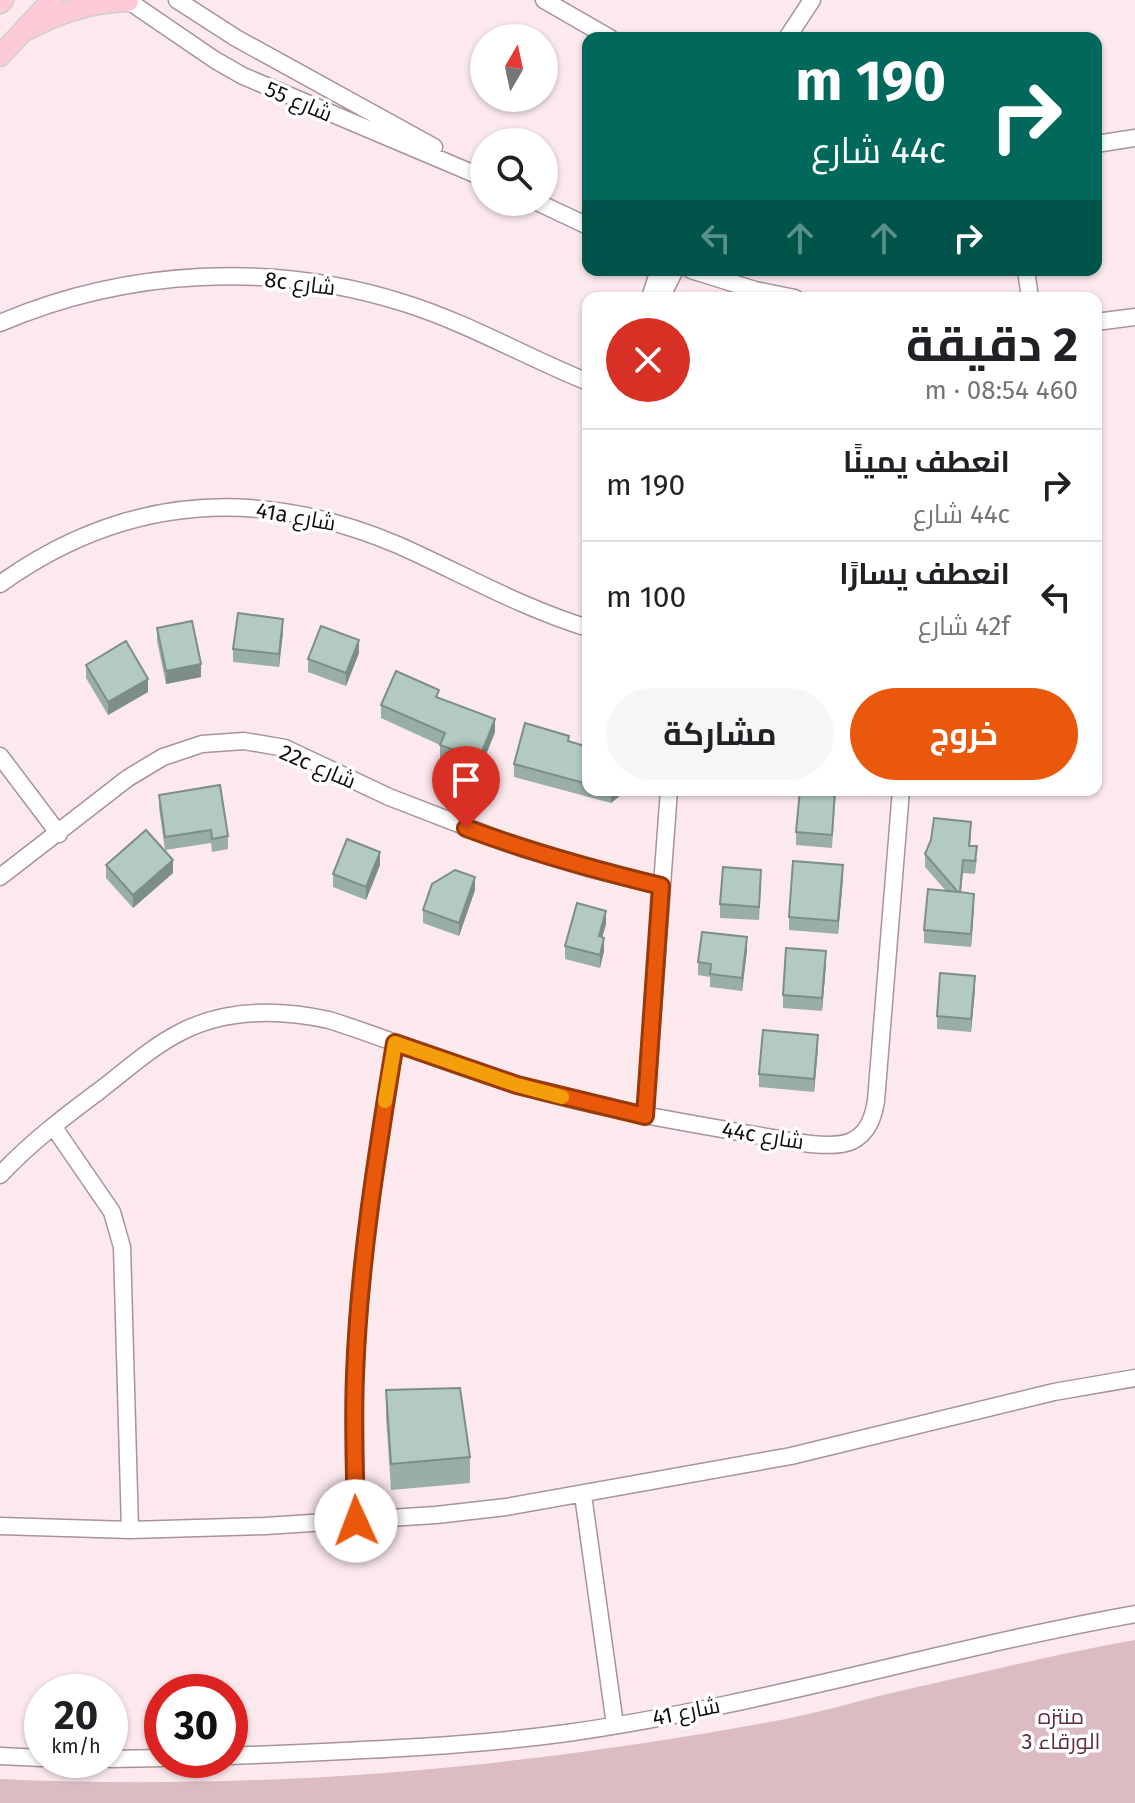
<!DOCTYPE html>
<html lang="ar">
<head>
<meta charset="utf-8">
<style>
  body { margin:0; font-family:"Fira Sans",Cairo,sans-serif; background:#f6f6f6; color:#202124; direction:rtl; height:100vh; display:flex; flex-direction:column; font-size:30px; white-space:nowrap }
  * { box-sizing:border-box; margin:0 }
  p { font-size:26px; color:#757577 }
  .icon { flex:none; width:44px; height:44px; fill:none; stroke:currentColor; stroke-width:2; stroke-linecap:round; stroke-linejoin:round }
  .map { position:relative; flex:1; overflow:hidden; direction:ltr }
  .panel { position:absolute; left:582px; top:292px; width:520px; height:504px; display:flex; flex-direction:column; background:#fff; border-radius:16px; box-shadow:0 2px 6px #0004; direction:rtl }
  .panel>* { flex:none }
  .top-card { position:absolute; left:582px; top:32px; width:520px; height:244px; border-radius:16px; box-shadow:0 2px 6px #0004; direction:rtl; background:#00695c; color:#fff; overflow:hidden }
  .needle { width:52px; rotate:9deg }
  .tools { position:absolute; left:470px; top:24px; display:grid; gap:16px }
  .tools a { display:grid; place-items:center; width:88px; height:88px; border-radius:50%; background:#fff; box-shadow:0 2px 6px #0004; font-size:40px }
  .speed { position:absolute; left:24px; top:1674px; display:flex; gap:16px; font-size:40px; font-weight:700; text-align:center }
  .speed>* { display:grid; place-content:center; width:104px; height:104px; border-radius:50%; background:#fff; box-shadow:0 2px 6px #0004; line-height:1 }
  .speed small { font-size:20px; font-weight:400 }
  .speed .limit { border:12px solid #d22; background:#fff; color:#111 }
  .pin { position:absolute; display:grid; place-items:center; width:68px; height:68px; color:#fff; margin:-82px -34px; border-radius:50% 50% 50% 0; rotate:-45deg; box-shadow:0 0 8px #0007 }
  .pin .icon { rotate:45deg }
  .me { position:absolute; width:88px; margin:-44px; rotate:358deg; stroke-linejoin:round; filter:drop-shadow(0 0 6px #0008) }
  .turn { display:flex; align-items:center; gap:28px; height:168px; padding:0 24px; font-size:36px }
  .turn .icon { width:104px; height:104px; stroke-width:2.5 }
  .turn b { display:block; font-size:56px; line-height:68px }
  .lanes { display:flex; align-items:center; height:76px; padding:0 24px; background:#0003; justify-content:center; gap:40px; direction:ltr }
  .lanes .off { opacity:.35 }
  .round { display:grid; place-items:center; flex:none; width:84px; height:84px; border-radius:42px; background:#f6f6f6 }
  .headline { display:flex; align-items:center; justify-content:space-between; height:136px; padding:0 24px }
  h1 { font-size:48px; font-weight:700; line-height:60px }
  .primary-button { display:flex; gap:16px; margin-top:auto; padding:16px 24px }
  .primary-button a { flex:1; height:92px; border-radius:48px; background:#ea580c; color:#fff; font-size:32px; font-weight:700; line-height:92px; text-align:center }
  .primary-button a+a { background:#f6f6f6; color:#202124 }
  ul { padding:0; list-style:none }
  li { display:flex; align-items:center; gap:24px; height:112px; padding:0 24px; border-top:2px solid #e0e0e0 }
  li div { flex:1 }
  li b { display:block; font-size:30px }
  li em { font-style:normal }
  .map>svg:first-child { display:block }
  .green { fill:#dabcc2 }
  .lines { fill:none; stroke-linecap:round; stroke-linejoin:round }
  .minor-casing { stroke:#a99397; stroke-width:19 }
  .major-casing { stroke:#d0cfcf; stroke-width:23 }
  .minor { stroke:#fff; stroke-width:16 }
  .major { stroke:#fdcbd6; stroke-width:20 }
  .wall { fill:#9aaea8 }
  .shaded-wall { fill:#7d8d88 }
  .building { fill:#b3cac3; stroke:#7d8d88; stroke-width:2 }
  .route-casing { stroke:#983908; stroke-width:20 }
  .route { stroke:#ea580c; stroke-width:14 }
  .slow { stroke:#f59e0b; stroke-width:14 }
  .labels { text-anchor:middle; stroke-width:7; stroke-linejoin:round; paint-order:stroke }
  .street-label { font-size:22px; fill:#150e0f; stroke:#fff }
  .park-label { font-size:22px; fill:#632f3c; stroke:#fff }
</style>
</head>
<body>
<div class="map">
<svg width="1135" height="1803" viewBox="0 0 1135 1803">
  <rect width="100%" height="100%" fill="#fce9ed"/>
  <path class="green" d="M1135 1640V1803H0V1779C258 1791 516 1769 770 1722 809 1715 848 1704 887 1694 970 1675 1052 1655 1135 1640Z"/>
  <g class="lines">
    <defs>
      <path id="minor" d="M127 0 215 60 243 76 484 178
        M177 0 236 38 434 147
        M544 0 610 38
        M787 38 812 0
        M1096 144 1135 138
        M537 202 588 226
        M691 270 755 290 795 298
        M1026 270 1030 298
        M650 298 659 270
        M661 298 675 270
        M1096 322 1135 317
        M0 323C126 269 273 261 404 303 468 323 526 357 588 382
        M0 584C124 495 258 486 398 545 461 573 522 608 588 628
        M0 756 59 834
        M0 877 128 778 163 757 202 744 244 741 285 748 389 797 521 848 588 868 661 886
        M645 1116 669 790
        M53 1126 112 1212 122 1247 130 1530
        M0 1175C30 1143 64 1117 99 1091 124 1072 150 1048 179 1033 226 1008 278 1009 329 1020 393 1040 454 1067 518 1085 596 1108 676 1121 756 1135 780 1139 830 1151 852 1141 868 1133 873 1118 876 1101L901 790
        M583 1495 615 1725
        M356 1521C355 1472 353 1424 355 1375 359 1263 377 1153 395 1043
        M0 1526 130 1530 265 1526 436 1515 506 1507 791 1456 1054 1392 1135 1378
        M0 1756 42 1758
        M230 1756C343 1751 456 1748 567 1733 759 1706 945 1648 1135 1614
        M110 1759 162 1758"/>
      <path id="major" d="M0 3 3 0
        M24 31C58 13 90 2 128 1
        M0 56 52 0"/>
    </defs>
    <use href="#minor" class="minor-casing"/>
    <use href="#major" class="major-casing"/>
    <use href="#minor" class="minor"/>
    <use href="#major" class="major"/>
  </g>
  <path class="wall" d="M157 628 201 677 166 684 157 641Z
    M283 632 279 667 233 662V649Z
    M359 653 346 686 308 672V659Z
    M86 665 148 692 108 715 86 678Z
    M439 698 495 732 479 772 440 758V745L381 718V705Z
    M569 742 588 747V790H622L621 795 611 803 514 777V764Z
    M836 790 832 848 796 845V832Z
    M973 790H999V793Z
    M159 795 228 836V849L212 852 211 843 165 850 159 808Z
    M971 835 970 846 977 859 975 874 963 873 961 892 974 907 971 947 924 943V930L946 891 925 867V854Z
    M106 865 173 873 133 908 106 878Z
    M380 865 366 900 333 887V874Z
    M843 878 838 934 789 930V917Z
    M761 883 759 920 720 918V904Z
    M475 890 459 936 423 923V910Z
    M606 924 602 937 604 951 600 968 565 959V946Z
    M747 950 742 991 710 987V977L698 975V962Z
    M826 964 822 1011 783 1008V995Z
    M975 989 971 1032 937 1029V1016Z
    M818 1048 814 1092 759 1087V1074Z
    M386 1390 470 1457V1483L391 1490 386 1416Z"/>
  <path class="shaded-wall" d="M283 619V632L279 667V654Z
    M359 640V653L346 686V673Z
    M201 664V677L166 684V671Z
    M148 679V692L108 715V702Z
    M495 719V732L479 772V759Z
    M611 790H622L621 795 611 803Z
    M380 852V865L366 900V887Z
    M173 860V873L133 908V895Z
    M843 865V878L838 934V921Z
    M475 877V890L459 936V923Z
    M974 894V907L971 947V934Z
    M606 911V924L599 949V936Z
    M747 937V950L742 991V978Z
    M604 938V951L600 968V955Z
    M826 951V964L822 1011V998Z
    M975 976V989L971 1032V1019Z
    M818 1035V1048L814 1092V1079Z"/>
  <path class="building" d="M238 613 283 619 279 654 233 649Z
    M192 621 201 664 166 671 157 628Z
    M321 626 359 640 346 673 308 659Z
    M126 641 148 679 108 702 86 665Z
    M396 671 439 690 436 697 495 719 479 759 440 745 445 733 381 705Z
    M525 723 569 736 568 741 588 747V784L514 764Z
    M220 785 228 836 212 839 211 830 165 837 159 795Z
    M800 790H835L832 835 796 832Z
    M934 818 971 822 969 846H977L975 861 963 860 960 892 974 894 971 934 924 930 928 889 958 892 925 854 931 840Z
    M146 830 173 860 133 895 106 865Z
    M347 839 380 852 366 887 333 874Z
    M793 861 843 865 838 921 789 917Z
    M723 867 761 870 759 907 720 904Z
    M455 870 475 877 459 923 423 910 432 884Z
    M577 903 606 911 599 936 604 938 600 955 565 946Z
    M702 932 747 937 742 978 710 974 711 964 698 962Z
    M786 948 826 951 822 998 783 995Z
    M940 973 975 976 971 1019 937 1016Z
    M763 1030 818 1035 814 1079 759 1074Z
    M460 1388 470 1457 391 1464 386 1390Z"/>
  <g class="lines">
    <defs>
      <path id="route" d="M356 1521C355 1472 353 1423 355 1375 359 1263 377 1153 395 1043L517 1085 645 1116 661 886C595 870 530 852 466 828"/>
    </defs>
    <use href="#route" class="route-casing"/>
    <use href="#route" class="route"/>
    <path class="slow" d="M385 1101 395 1043 517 1085 562 1097"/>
  </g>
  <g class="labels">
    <g class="street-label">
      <text transform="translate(299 101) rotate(23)" y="8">شارع 55</text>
      <text transform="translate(300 283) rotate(7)" y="8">8c شارع</text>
      <text transform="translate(296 516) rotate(10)" y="8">41a شارع</text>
      <text transform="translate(318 766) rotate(23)" y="8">22c شارع</text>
      <text transform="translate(763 1135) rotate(9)" y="8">44c شارع</text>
      <text transform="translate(686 1711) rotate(-11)" y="8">شارع 41</text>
    </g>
    <g class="park-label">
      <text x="1061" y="1724">منتزه<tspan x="1061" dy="25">الورقاء 3</tspan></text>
    </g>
  </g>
</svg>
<div class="tools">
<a><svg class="needle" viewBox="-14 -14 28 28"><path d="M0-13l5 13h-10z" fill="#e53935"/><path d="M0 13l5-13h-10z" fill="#757577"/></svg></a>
<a><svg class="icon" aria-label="search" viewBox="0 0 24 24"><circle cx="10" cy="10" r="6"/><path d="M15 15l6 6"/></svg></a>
</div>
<div class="speed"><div>20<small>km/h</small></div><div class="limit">30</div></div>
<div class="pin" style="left:466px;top:828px;background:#d93025"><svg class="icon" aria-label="arrive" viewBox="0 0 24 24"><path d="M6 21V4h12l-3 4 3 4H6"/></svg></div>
<svg class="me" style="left:356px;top:1521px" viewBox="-20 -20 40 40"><circle r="19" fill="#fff"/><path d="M0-13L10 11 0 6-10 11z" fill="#ea580c"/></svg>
<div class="top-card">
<div class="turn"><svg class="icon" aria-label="right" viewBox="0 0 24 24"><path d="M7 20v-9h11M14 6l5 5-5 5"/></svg><div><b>190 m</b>44c شارع</div></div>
<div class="lanes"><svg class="icon off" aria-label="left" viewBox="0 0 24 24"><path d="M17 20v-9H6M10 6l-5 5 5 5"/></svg><svg class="icon off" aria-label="ahead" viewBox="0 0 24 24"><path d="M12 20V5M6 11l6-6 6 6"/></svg><svg class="icon off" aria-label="ahead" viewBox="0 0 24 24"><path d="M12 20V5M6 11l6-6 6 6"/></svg><svg class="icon" aria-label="right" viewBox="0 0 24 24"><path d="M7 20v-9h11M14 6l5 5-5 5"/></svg></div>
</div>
<section class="panel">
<div class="headline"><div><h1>2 دقيقة</h1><p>460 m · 08:54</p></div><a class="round" style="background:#d93025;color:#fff"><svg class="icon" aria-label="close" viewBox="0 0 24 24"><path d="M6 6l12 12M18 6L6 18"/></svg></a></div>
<ul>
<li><svg class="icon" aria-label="right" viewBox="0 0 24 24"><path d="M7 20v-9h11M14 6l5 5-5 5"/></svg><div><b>انعطف يمينًا</b><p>44c شارع</p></div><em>190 m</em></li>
<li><svg class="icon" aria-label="left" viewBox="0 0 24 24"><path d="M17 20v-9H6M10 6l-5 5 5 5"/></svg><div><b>انعطف يسارًا</b><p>42f شارع</p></div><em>100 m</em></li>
</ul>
<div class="primary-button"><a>خروج</a><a>مشاركة</a></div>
</section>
</div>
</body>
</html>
